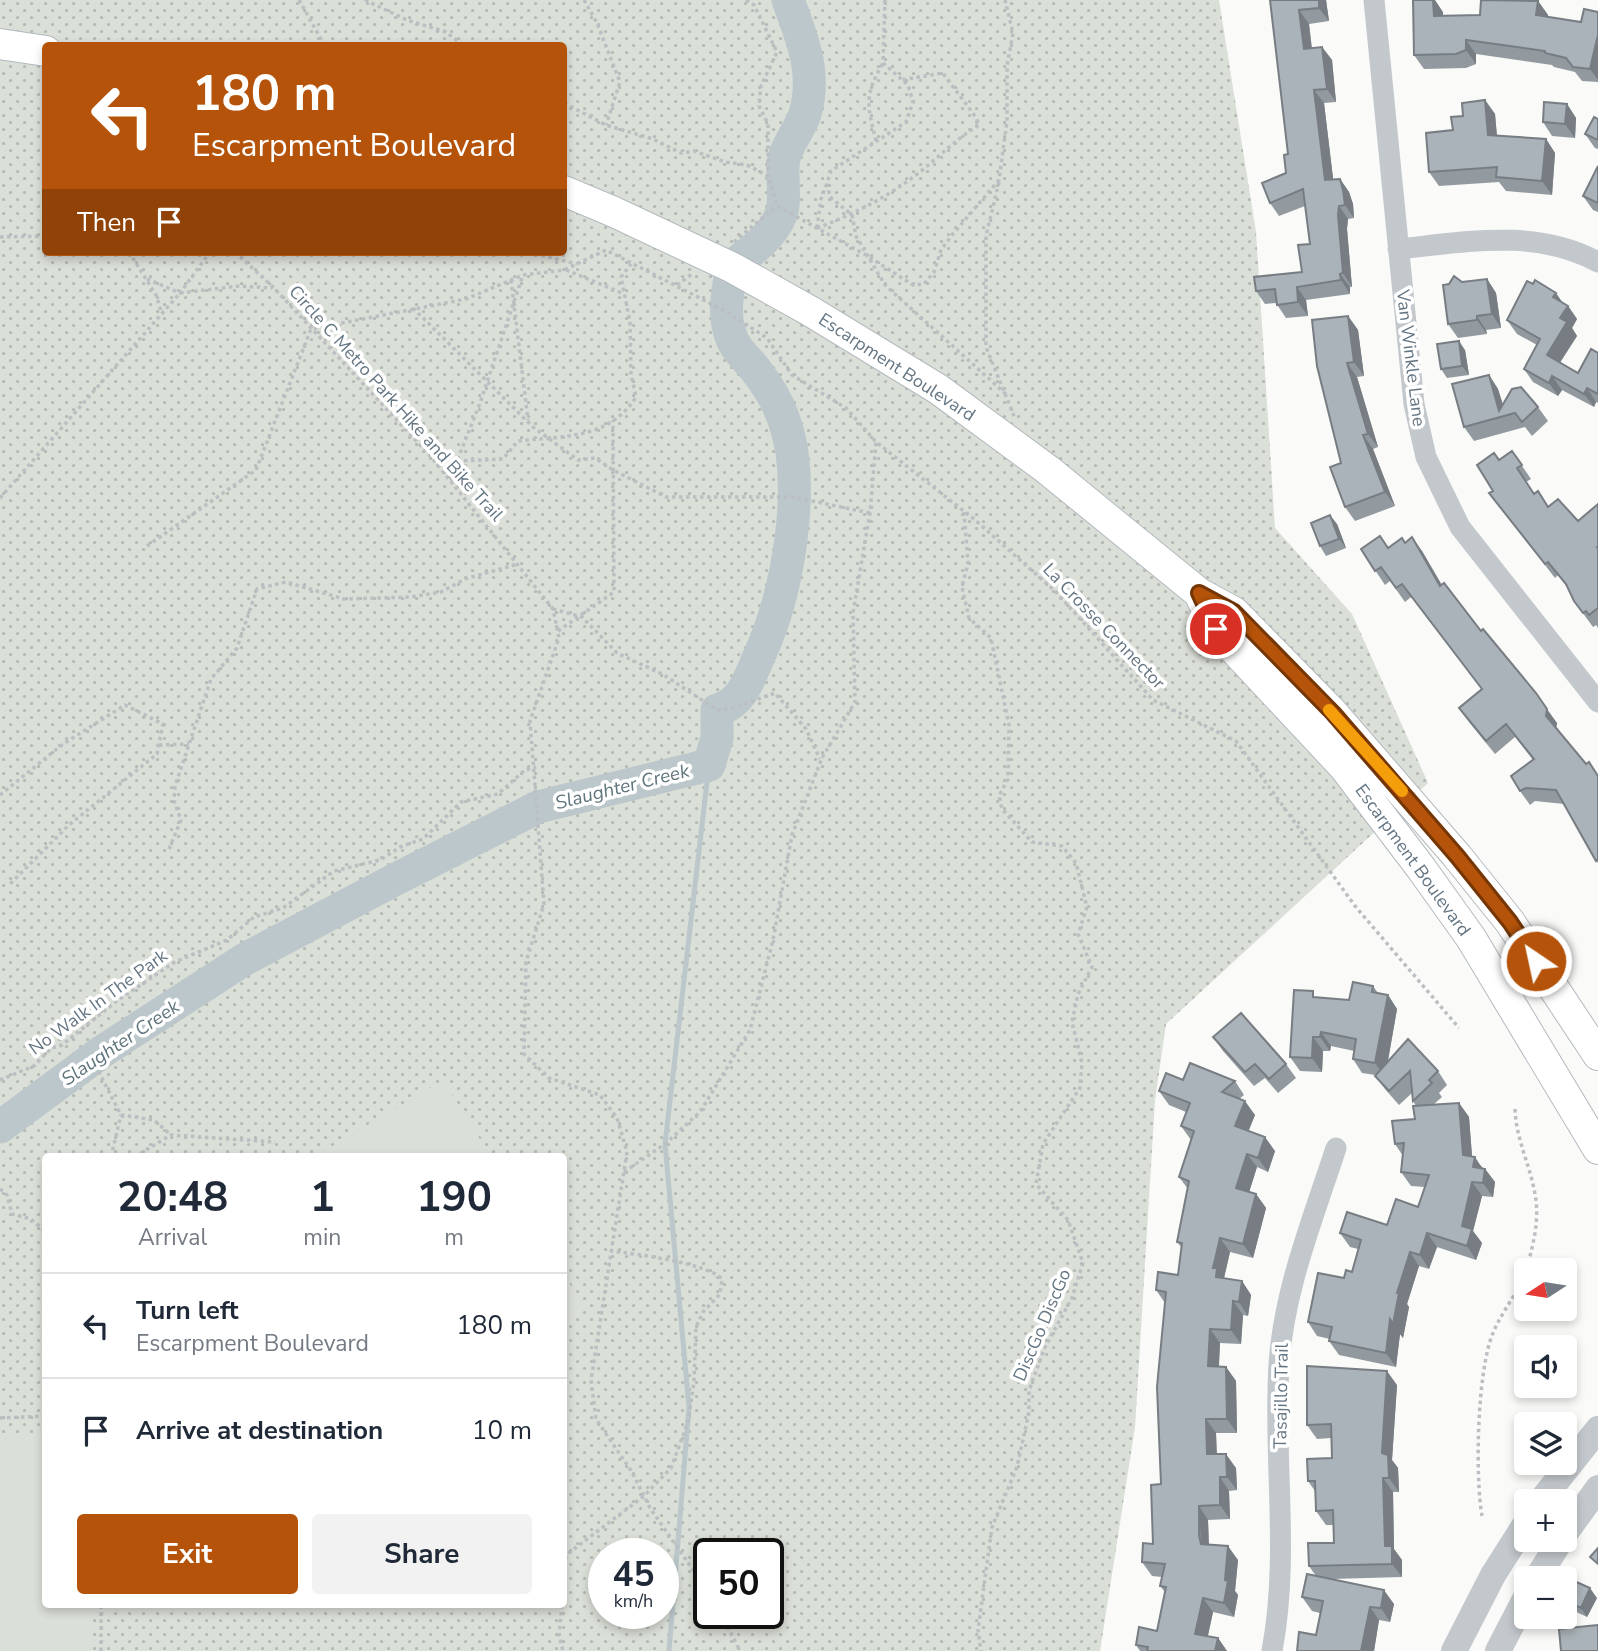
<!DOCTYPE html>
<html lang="en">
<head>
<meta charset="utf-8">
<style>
  body { margin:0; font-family:"Nunito Sans",sans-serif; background:#f2f2f3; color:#1f2937; height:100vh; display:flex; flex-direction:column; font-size:26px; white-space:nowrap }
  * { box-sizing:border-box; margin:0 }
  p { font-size:23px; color:#747a83 }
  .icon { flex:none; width:38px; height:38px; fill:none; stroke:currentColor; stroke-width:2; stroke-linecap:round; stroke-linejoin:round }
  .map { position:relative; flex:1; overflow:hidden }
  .drawer { position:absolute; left:42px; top:1153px; width:525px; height:455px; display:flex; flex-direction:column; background:#fff; border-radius:7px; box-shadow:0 4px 10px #0003 }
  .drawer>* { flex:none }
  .top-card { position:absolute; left:42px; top:42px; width:525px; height:214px; border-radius:7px; box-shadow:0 4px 10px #0003; background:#b45309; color:#fff; overflow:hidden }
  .needle { width:46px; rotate:258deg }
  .fabs { position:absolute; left:1514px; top:1258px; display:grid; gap:14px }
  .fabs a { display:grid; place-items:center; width:63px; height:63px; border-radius:7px; background:#fff; box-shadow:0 4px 10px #0003; font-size:35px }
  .speed { position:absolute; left:588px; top:1538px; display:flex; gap:14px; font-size:35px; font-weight:700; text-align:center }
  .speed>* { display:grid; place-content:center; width:91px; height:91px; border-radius:50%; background:#fff; box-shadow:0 4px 10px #0003; line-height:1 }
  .speed small { font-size:18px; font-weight:400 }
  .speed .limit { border:4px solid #111; border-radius:10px; background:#fff; color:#111 }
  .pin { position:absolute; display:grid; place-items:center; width:60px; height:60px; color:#fff; margin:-30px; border:4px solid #fff; border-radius:50%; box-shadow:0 2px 7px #0007 }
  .me { position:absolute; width:77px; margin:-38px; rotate:326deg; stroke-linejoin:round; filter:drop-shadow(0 0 5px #0008) }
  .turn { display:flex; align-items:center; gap:24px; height:147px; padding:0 35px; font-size:32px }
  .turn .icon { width:91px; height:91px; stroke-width:2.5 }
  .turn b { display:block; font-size:49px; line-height:60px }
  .then { display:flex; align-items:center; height:66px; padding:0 35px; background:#0003; gap:14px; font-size:26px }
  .eta { display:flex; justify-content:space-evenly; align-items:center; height:119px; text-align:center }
  .eta b { font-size:42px; font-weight:700; line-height:49px }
  .primary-button { display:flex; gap:14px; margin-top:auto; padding:14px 35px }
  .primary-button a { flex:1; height:80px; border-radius:7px; background:#b45309; color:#fff; font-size:28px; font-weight:700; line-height:80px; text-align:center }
  .primary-button a+a { background:#f2f2f3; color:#1f2937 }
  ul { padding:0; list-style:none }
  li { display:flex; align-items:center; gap:21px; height:105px; padding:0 35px; border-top:2px solid #e0e1e3 }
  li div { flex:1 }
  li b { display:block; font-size:26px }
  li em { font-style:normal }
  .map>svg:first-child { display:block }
  .park { fill:url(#park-dots); fill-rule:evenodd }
  .pitch { fill:#dadfd7 }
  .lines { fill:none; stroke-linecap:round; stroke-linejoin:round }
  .stream { stroke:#bbc7cb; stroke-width:5 }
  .river { stroke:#bbc7cb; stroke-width:33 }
  .secondary-casing { stroke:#b3babf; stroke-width:32 }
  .path { stroke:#bbbfc2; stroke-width:3.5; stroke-dasharray:3.5 3.5; stroke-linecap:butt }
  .minor { stroke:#c3c8cc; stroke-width:21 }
  .tertiary { stroke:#c3c8cc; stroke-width:26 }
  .secondary { stroke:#fff; stroke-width:30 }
  .secondary-bridge-casing { stroke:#b3babf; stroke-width:32; stroke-linecap:butt }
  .secondary-bridge { stroke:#fff; stroke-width:30 }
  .wall { fill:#929a9f }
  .shaded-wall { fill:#777d82 }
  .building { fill:#aab3b9; stroke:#777d82; stroke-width:2 }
  .route-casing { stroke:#753606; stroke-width:18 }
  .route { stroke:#b45309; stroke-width:12 }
  .slow { stroke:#f59e0b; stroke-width:12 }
  .labels { text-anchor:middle; stroke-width:7; stroke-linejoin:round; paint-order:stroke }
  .street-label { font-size:18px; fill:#657683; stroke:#fff }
  .water-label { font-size:19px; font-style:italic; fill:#60757c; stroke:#fff }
</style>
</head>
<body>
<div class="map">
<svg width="1598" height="1651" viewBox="0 0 1598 1651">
  <defs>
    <pattern id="park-dots" width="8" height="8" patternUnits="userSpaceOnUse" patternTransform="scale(1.75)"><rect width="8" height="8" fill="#dadfd7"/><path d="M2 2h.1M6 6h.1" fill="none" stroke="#b4b9b4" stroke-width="1.8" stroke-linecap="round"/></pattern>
  </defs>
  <rect width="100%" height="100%" fill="#fafaf8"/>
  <path class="park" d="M0 0H1219L1256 232 1275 528 1352 614 1428 783 1166 1024 1155 1100 1135 1427 1100 1651H0ZM46 46H564V252H46ZM46 1157H564V1605H46ZM604 1554H663V1614H604ZM709 1554H768V1614H709Z"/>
  <path class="pitch" d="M443 1080 491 1157H314Z
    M564 1274 585 1310 564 1323Z
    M0 1435H45L46 1605H90V1651H0Z"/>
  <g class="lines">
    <path class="stream" d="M669 1651 689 1407 665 1144 709 765"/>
    <path class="river" d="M0 1127 103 1051 245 959 396 879 538 807 709 765 717 738V710C743 704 750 676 760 654 788 593 807 484 784 420 778 402 766 383 755 369 748 360 736 350 732 339 722 315 728 290 732 266 752 251 779 232 783 206 785 190 781 173 784 158 788 143 800 129 805 114 817 72 802 39 788 0"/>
    <defs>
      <path id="secondary" d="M0 44 46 51
        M564 191 614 212
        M810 311 938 389 1048 470 1199 593 1234 612 1333 713 1457 856 1510 922 1598 1055
        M1199 593 1216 630 1344 767 1421 868 1471 938 1598 1149"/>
    </defs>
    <use href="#secondary" class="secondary-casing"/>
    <path class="path" d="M299 0 325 46
      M365 0 407 20 446 32 464 46
      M584 0 597 23 620 82 606 125
      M746 0 754 5 777 52 761 86 759 106 768 124V176
      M885 0 883 63 908 85 913 102 906 122 831 171 827 183 830 197 852 215 856 236 885 285 1007 395
      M564 103 606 125 653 139 681 153 694 151 725 162 747 165 768 176 777 206 866 255 913 285 924 284 934 272 941 250 952 235 999 180 1007 121V66L1013 33 1005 0
      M876 141C867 105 864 96 883 63
      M999 182 986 236V347L1014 416
      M817 228C852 215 886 198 916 175 938 158 956 139 979 125 977 115 951 86 943 73L901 80
      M817 228 821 199 827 183
      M0 237 46 236
      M734 242 776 206
      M129 252 156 295 161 311
      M235 252 274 288 432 458 553 609 559 638 530 721 544 904 526 962 524 1054 549 1078 600 1095 617 1118 627 1152 591 1380 596 1419 632 1472 650 1508 709 1593
      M528 252 577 264
      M566 270 622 293
      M147 279 180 293 210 252
      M511 280 528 420
      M677 285 692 274
      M413 308 533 427 578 460 595 458 613 470 666 497H793L870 513
      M457 461 503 459 518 441C561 436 609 440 636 397L631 374 630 322 621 277 631 264
      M450 479 480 403 523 275
      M0 498 180 293 239 286 272 288
      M964 512 968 563 962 587 969 618 991 638 1009 725 1008 779 999 796 1002 809 1032 842 1062 846 1076 863 1087 907 1078 934 1092 967 1078 994 1072 1022 1082 1063 1080 1088 1043 1144 1036 1184 1068 1220 1083 1263 1072 1298 1044 1349 1029 1391V1412L1017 1467 992 1527 978 1630 981 1651
      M147 546 256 470 311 329 466 299 523 275 564 270 606 250 727 312 767 338 792 375 846 408 876 442 974 519 1056 592 1153 700 1236 741 1355 906 1459 1028
      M553 609 582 617 617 653 664 675 717 710 731 709 775 693 806 729 820 759
      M558 631 614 592 613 420
      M159 745 189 744
      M0 795 63 744 125 705 163 724 157 754 69 825 9 885
      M169 849 181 820 174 801 175 786 211 679 237 648 257 589 286 582 344 599 411 597 441 592 465 579 518 564
      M92 1059 121 1115 154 1120 171 1135
      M0 1080 34 1066 51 1048 62 1045 118 1000 175 962 227 940 254 917 283 908 334 871 380 860 402 846 423 839 461 802 498 794 525 770 536 767
      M1515 1109C1516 1139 1530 1165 1535 1194 1540 1220 1533 1246 1526 1270
      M111 1157 121 1115
      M134 1157 171 1135 275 1142
      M624 1172 665 1144 700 1112 750 1030 773 940 792 835 822 758 855 702 853 613 870 513 876 442
      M0 1189 7 1195 12 1214 31 1219 46 1232
      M0 1418 46 1416
      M1482 1516C1475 1476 1477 1371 1493 1333 1502 1311 1518 1293 1526 1271
      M564 1580 566 1555 644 1496 671 1468 688 1422 694 1382 696 1327 703 1312 720 1294 722 1279C707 1263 636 1254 611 1251
      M562 1605 559 1635 563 1651
      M721 1614 740 1651
      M101 1651V1605"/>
    <path class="minor" d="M1374 0 1414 404 1426 457 1460 527 1598 702
      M1398 249C1466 242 1535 228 1598 262
      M1272 1651C1290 1555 1273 1460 1279 1364 1284 1289 1313 1219 1336 1148"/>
    <path class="tertiary" d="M1540 1502 1598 1429
      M1564 1535 1598 1488
      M1537 1578 1561 1540
      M1454 1651 1493 1575 1526 1523
      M1498 1651 1526 1597"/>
    <use href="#secondary" class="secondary"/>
    <defs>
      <path id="secondary-bridge" d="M614 212 731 267 810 311"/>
    </defs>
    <use href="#secondary-bridge" class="secondary-bridge-casing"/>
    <use href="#secondary-bridge" class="secondary-bridge"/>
  </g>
  <path class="wall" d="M1270 0H1326L1329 21 1309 24 1312 48 1322 47 1332 60 1336 102 1324 103 1333 179H1340L1349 192 1353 204 1354 218 1348 219 1347 229 1352 287H1350V294L1306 300 1308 316 1286 318 1276 303 1265 304 1256 291 1302 272 1310 244 1305 206 1279 216 1270 203 1286 173 1288 154Z
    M1538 1 1548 15 1547 17 1581 22 1598 12V82L1582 81 1575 72 1554 67 1552 65 1476 54V64L1466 68 1424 69 1414 55 1443 12V16L1480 15Z
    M1485 100 1495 114 1497 136 1546 139 1555 153 1552 195 1506 191 1499 182 1439 186 1429 172 1453 130 1463 116Z
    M1567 104 1576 118 1575 138 1552 136 1543 122Z
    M1598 119V149L1595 148 1585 134Z
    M1598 166V212L1593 210 1583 196Z
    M1487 279 1496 293 1501 328 1486 330 1487 334 1458 338 1448 324 1462 282Z
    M1533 284 1568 306 1577 319 1572 328 1577 336 1560 363 1578 373 1598 353V403L1596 402 1594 407 1562 390 1558 396 1533 382 1524 369 1537 345 1517 334 1507 320Z
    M1348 316 1358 330 1364 376 1357 377 1378 447 1373 449 1395 506 1355 521 1345 507 1341 463Z
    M1465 350 1469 375 1447 378 1441 369Z
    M1489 375 1498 389 1503 405 1538 407 1548 421 1532 436 1525 427 1474 441 1464 427Z
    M1512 451 1531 479 1526 482 1534 494 1548 507 1578 521 1598 504V628L1596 625 1593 627 1574 601 1568 588 1558 575 1555 578 1489 493 1493 491 1499 460Z
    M1337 524 1346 548 1326 556 1320 546Z
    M1405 543 1422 551 1442 585 1557 723 1556 728 1586 764 1598 775V863L1564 804 1535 801 1530 805 1520 791 1533 760 1515 737 1495 754 1469 722 1459 708 1482 689 1411 597 1405 602 1390 581 1385 585 1361 549 1388 548Z
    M1373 986 1378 993 1388 995 1397 1009 1388 1061 1438 1071 1447 1085 1439 1093 1442 1097 1433 1105 1459 1103 1469 1117 1472 1156 1483 1168 1485 1169 1495 1182 1493 1197 1482 1196 1473 1231 1482 1243 1476 1260 1437 1247 1429 1269 1419 1266 1407 1304 1409 1307 1403 1338 1400 1334 1396 1367 1339 1355 1329 1341 1330 1339 1317 1336 1308 1322 1344 1278 1352 1272 1358 1249 1350 1247 1340 1233 1387 1225 1418 1207 1425 1187 1411 1186 1401 1172 1403 1156 1395 1144 1415 1119 1416 1106 1413 1101 1412 1093 1399 1105 1385 1089 1375 1075 1362 1073 1353 1059 1354 1051 1331 1046 1330 1051H1323L1322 1072 1300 1071 1290 1057 1317 998 1349 1000Z
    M1213 1037 1286 1064 1296 1078 1278 1093 1265 1078 1254 1086 1223 1051Z
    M1183 1080 1235 1081 1244 1095 1239 1099 1255 1115 1248 1131 1275 1151 1268 1172 1257 1167 1249 1192 1256 1194 1266 1208 1253 1258 1230 1252 1224 1278 1242 1281 1251 1295 1248 1316 1243 1315 1241 1344 1220 1343 1219 1367H1226L1236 1381 1237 1433H1216L1217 1454 1236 1468 1237 1490 1229 1491 1230 1519 1208 1520 1209 1545 1238 1560 1235 1591 1238 1595 1234 1617 1213 1612 1208 1636 1218 1638 1227 1651H1140L1136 1645 1157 1631 1165 1592 1160 1586 1162 1577 1152 1576 1142 1562 1153 1544 1161 1484 1165 1303 1156 1290 1178 1275 1182 1248 1177 1242 1188 1189 1179 1177 1191 1140 1181 1126 1186 1112 1169 1105 1159 1091Z
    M1397 1385 1392 1460 1398 1468 1399 1492H1393L1394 1549 1402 1560V1577L1332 1579 1394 1604 1390 1622 1379 1620 1374 1651H1297L1316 1635 1320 1613 1312 1611 1302 1597 1316 1576 1309 1566 1334 1543 1333 1525H1326L1316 1511 1315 1491 1308 1481 1332 1458 1331 1438 1317 1439 1307 1425Z
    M1597 1598 1587 1617 1570 1609 1564 1601V1600Z"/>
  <path class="shaded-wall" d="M1319 0H1326L1329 21 1319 8Z
    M1433 0H1435L1443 12V30L1434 16Z
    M1538 1 1548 15 1546 29 1536 15Z
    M1299 10 1309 24 1313 62 1304 49Z
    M1597 39 1598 40V80L1590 69Z
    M1466 40 1476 54V64L1466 50Z
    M1322 47 1332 60 1336 102 1327 89Z
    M1314 90 1324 103 1335 194 1325 180Z
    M1485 100 1495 114 1498 149 1488 135Z
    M1567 104 1576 118 1575 138 1565 124Z
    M1546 139 1555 153 1552 195 1542 181Z
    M1340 179 1349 192 1353 204 1354 218 1345 205Z
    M1339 206 1348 219 1347 229 1352 287 1343 273 1338 215Z
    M1340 274 1350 287V294L1341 280Z
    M1487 279 1496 293 1501 328 1492 314Z
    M1297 287 1306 300 1308 316 1298 302Z
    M1556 293 1565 306 1553 297Z
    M1568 306 1577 319 1572 328 1577 336 1556 368 1547 355 1560 318Z
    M1348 316 1358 330 1364 376 1354 362Z
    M1477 316 1486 330 1487 334 1477 320Z
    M1459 341 1465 350 1469 375 1462 366Z
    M1347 363 1357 377 1378 447 1368 434Z
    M1489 375 1498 389 1506 415 1499 411Z
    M1552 376 1562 390 1558 396 1549 383Z
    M1587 388 1596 402 1594 407 1584 394Z
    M1363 435 1373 449 1395 506 1385 492Z
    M1330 515 1337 524 1346 548 1339 539Z
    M1412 537 1422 551 1450 600 1440 586Z
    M1547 709 1557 723 1556 729 1546 716Z
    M1388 995 1397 1009 1385 1077 1375 1063Z
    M1321 1032 1331 1046 1330 1051 1320 1037Z
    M1313 1037 1323 1051 1322 1072 1312 1058Z
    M1245 1101 1255 1115 1245 1140 1235 1126Z
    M1459 1103 1469 1117 1473 1169 1463 1155Z
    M1265 1137 1275 1151 1268 1172 1258 1158Z
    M1247 1154 1257 1167 1246 1202 1236 1188Z
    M1475 1157 1484 1171 1473 1167Z
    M1485 1169 1495 1182 1493 1197 1483 1183Z
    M1472 1182 1482 1196 1473 1231 1482 1243 1476 1260 1467 1246 1462 1226Z
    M1256 1194 1266 1208 1253 1258 1243 1244Z
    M1427 1233 1437 1247 1429 1269 1420 1255Z
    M1220 1238 1230 1252 1224 1278 1227 1282 1216 1277 1213 1268Z
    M1410 1252 1419 1266 1407 1304 1409 1307 1403 1338 1400 1334 1396 1367 1386 1353 1390 1319 1397 1293Z
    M1242 1281 1251 1295 1248 1316 1239 1302Z
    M1233 1301 1243 1315 1241 1344 1231 1330Z
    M1210 1329 1220 1343 1218 1380 1208 1366Z
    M1226 1367 1236 1381 1237 1433 1227 1419Z
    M1387 1371 1397 1385 1392 1460 1398 1468 1399 1492 1389 1478 1382 1453Z
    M1206 1419 1216 1433 1217 1468 1207 1454Z
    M1226 1454 1236 1468 1237 1490 1227 1477Z
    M1220 1477 1229 1491 1230 1519 1220 1505Z
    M1383 1478 1393 1492 1394 1549 1402 1560V1577L1392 1564 1385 1546Z
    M1199 1506 1208 1520 1209 1550 1201 1544Z
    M1228 1546 1238 1560 1235 1591 1238 1595 1234 1617 1224 1603Z
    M1590 1588 1597 1598 1587 1617 1581 1608Z
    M1384 1590 1394 1604 1390 1622 1381 1608Z
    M1203 1598 1213 1612 1205 1648 1195 1634Z
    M1370 1607 1379 1620 1374 1651H1361Z
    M1218 1638 1227 1651H1215Z"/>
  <path class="building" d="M1270 0H1319V8L1299 10 1304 49 1322 47 1327 89 1314 90 1325 180 1340 179 1343 190 1345 205 1339 206 1338 215 1343 273 1340 274 1341 280 1297 287 1298 302 1277 305 1275 289 1256 291 1254 277 1302 272 1298 245 1310 244 1303 189 1270 203 1262 183 1286 173 1284 155 1288 154Z
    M1413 0H1433L1434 16 1480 15 1481 0 1538 1 1536 15 1581 22 1584 9 1598 12V41L1597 39 1590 69 1573 67 1566 58 1545 53V51L1466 40V50L1456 54 1414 55Z
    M1485 100 1488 135 1546 139 1542 181 1496 177 1497 167 1429 172 1426 133 1453 130 1451 117 1463 116 1462 103Z
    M1544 102 1567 104 1565 124 1543 122Z
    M1594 117 1598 119V140L1585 134Z
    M1598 166V203L1583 196Z
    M1454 276 1462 282 1487 279 1492 314 1477 316V320L1448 324 1443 285 1449 284Z
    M1535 280 1556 293 1553 297 1568 306 1560 318 1567 322 1547 355 1578 373 1591 349 1598 353V394L1587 388 1584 394 1552 376 1549 383 1524 369 1540 339 1507 320 1527 281 1533 284Z
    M1348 316 1354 362 1347 363 1368 434 1363 435 1385 492 1345 507 1330 467 1341 463 1317 366 1312 320Z
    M1459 341 1462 366 1441 369 1437 344Z
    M1489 375 1499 411 1512 389 1521 387 1538 407 1522 422 1515 413 1464 427 1452 384Z
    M1512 451 1522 465 1517 468 1534 494 1538 491 1548 507 1558 499 1578 521 1598 504V546L1597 547 1598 548V608L1589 615 1586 611 1583 613 1574 601 1566 584 1548 562 1545 564 1489 493 1493 491 1477 465 1494 453 1499 460Z
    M1330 515 1339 539 1320 546 1311 523Z
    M1380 536 1388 548 1402 538 1405 543 1412 537 1440 586 1444 583 1481 631 1483 629 1536 693 1547 709 1546 716 1586 764 1589 762 1598 776V859L1596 861 1556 790 1526 788 1520 791 1511 776 1534 759 1506 724 1486 741 1459 708 1482 689 1402 584 1396 588 1381 567 1375 571 1361 549Z
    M1353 982 1373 986 1372 992 1388 995 1375 1063 1353 1059 1356 1039 1321 1032 1320 1037H1313L1312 1058 1290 1057 1294 990 1313 991V997L1349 1000Z
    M1241 1013 1286 1064 1269 1079 1255 1064 1245 1072 1213 1037Z
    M1408 1039 1438 1071 1429 1080 1432 1083 1413 1101 1410 1071 1389 1091 1375 1076Z
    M1190 1063 1235 1081 1222 1092 1245 1101 1235 1126 1265 1137 1258 1158 1247 1154 1236 1188 1256 1194 1243 1244 1220 1238 1213 1268H1217L1216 1277 1242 1281 1239 1302 1233 1301 1231 1330 1210 1329 1208 1366 1226 1367 1227 1419H1206L1207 1454H1226L1227 1477H1220V1505L1199 1506V1536L1201 1544 1228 1546 1225 1580 1228 1581 1224 1603 1203 1598 1195 1634 1218 1638 1215 1651H1147L1148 1647 1136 1645 1139 1627 1157 1631 1166 1587 1160 1586 1165 1564 1142 1562 1143 1543 1153 1544 1151 1485 1161 1484 1157 1387 1166 1292 1156 1290 1158 1272 1178 1275 1182 1243 1177 1242 1189 1181 1179 1177 1194 1131 1181 1126 1190 1103 1159 1091 1166 1073 1183 1080Z
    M1459 1103 1463 1155 1475 1157 1473 1167 1485 1169 1483 1183 1472 1182 1462 1226 1472 1229 1467 1246 1427 1233 1420 1255 1410 1252 1397 1293H1399L1393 1324 1390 1319 1386 1353 1329 1341 1332 1327 1308 1322 1318 1273 1344 1278 1346 1270 1352 1272 1361 1240 1340 1233 1347 1212 1387 1225 1396 1199 1418 1207 1429 1175 1401 1172 1404 1143 1395 1144 1392 1121 1415 1119 1413 1106Z
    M1307 1366 1387 1371 1382 1453 1388 1455 1389 1478H1383L1385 1546H1392V1564L1309 1566 1308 1543H1334L1333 1510 1316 1511 1315 1481H1308L1307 1459 1332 1458 1331 1424 1307 1425Z
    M1598 1548V1564L1590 1557Z
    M1307 1574 1384 1590 1381 1608 1370 1607 1361 1651H1297L1299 1632 1316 1635 1323 1601 1302 1597Z
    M1572 1580 1590 1588 1581 1608 1564 1600V1596Z
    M1598 1625V1651H1561L1559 1629Z"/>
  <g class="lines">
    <defs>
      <path id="route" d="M1216 629 1199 593 1234 612 1333 713 1457 856 1510 922 1536 961"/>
    </defs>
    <use href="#route" class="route-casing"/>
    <use href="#route" class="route"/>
    <path class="slow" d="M1329 710 1402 791"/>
  </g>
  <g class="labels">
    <g class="street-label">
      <text transform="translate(1411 358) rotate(83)" y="6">Van Winkle Lane</text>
      <text transform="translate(897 367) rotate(33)" y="6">Escarpment Boulevard</text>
      <text transform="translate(396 403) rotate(48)" y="6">Circle C Metro Park Hike and Bike Trail</text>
      <text transform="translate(1104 626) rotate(46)" y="6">La Crosse Connector</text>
      <text transform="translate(1413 860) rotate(54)" y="6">Escarpment Boulevard</text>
      <text transform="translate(98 1002) rotate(-36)" y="6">No Walk In The Park</text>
      <text transform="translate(1042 1325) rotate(-67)" y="6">DiscGo DiscGo</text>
      <text transform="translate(1281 1396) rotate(-89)" y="6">Tasajillo Trail</text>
    </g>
    <g class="water-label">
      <text transform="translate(622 786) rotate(-14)" y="7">Slaughter Creek</text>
      <text transform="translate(120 1042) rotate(-34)" y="7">Slaughter Creek</text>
    </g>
  </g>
</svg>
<div class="fabs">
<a><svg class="needle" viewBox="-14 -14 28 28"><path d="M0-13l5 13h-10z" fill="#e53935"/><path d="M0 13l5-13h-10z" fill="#747a83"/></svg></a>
<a><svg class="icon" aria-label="sound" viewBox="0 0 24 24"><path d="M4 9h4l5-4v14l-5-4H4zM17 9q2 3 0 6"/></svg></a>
<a><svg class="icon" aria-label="layers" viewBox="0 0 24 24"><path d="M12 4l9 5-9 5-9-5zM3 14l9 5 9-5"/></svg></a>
<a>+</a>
<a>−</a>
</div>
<div class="speed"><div>45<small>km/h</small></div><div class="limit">50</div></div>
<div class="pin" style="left:1216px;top:629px;background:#d93025"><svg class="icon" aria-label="arrive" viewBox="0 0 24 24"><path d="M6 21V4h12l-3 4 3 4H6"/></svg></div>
<svg class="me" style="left:1536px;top:961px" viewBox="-20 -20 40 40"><circle r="17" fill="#b45309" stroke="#fff" stroke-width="3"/><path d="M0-11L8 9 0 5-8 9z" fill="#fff"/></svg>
<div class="top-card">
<div class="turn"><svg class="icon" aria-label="left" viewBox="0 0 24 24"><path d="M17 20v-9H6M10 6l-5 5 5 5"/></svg><div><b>180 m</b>Escarpment Boulevard</div></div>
<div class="then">Then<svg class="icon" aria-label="arrive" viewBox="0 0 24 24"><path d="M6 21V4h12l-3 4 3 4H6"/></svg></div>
</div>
<section class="drawer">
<div class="eta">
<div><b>20:48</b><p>Arrival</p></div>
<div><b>1</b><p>min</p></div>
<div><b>190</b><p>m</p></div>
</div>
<ul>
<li><svg class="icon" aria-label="left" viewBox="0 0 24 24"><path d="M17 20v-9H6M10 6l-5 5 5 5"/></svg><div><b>Turn left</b><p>Escarpment Boulevard</p></div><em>180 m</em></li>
<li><svg class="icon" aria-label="arrive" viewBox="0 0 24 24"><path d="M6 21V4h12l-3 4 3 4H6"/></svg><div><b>Arrive at destination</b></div><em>10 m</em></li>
</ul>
<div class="primary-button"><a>Exit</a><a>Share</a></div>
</section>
</div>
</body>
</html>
